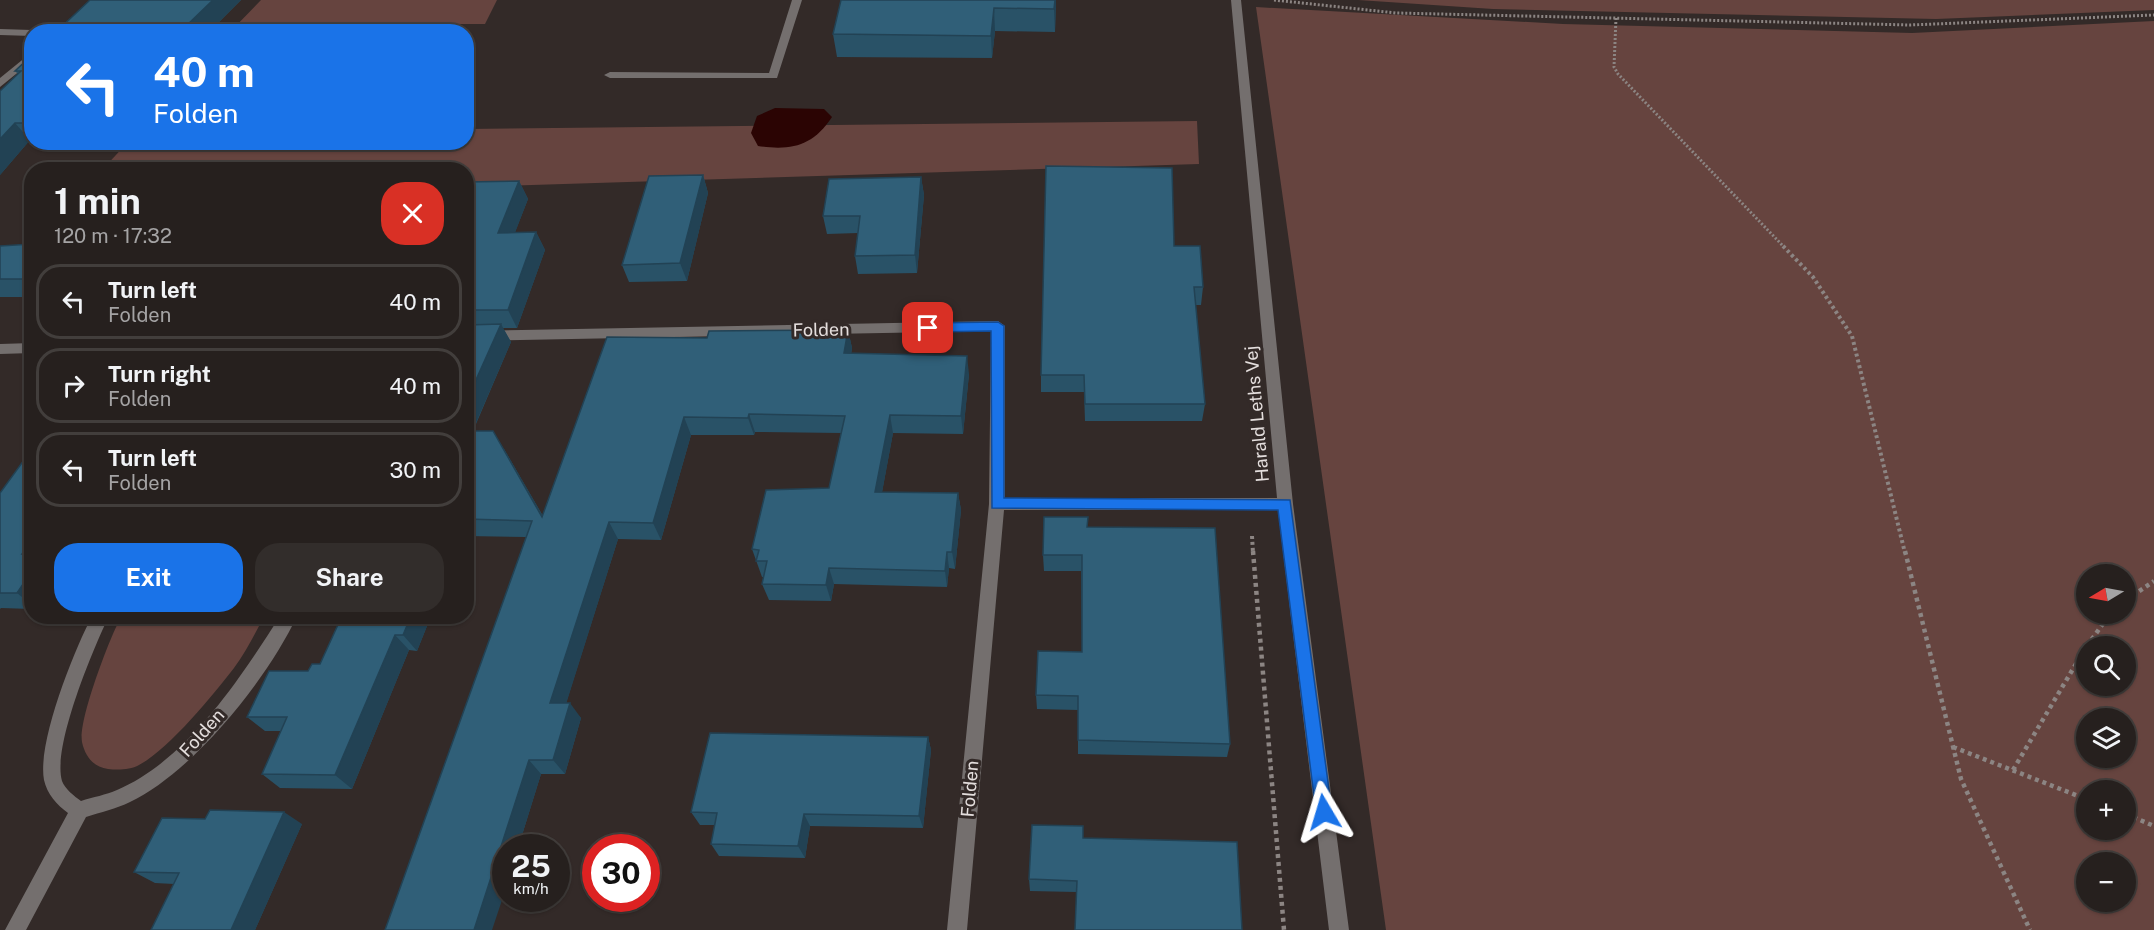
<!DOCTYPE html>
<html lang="en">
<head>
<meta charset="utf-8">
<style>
  body { margin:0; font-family:"Public Sans",sans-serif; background:#322d2b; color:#f1f3f6; height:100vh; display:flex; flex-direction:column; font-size:22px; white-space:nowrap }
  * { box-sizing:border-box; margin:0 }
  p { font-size:20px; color:#a4a3a4 }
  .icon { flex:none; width:33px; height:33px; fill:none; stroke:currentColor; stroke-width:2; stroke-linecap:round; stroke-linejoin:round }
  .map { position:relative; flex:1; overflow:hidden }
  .panel { position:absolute; left:24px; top:162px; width:450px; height:462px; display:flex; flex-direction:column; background:#26201e; border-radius:24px; box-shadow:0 2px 4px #0004,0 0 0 2px #423e3c }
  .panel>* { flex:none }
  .top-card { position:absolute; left:24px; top:24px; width:450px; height:126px; border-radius:24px; box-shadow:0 2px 4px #0004,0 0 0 2px #423e3c; background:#1a73e8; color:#fff; overflow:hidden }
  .needle { width:39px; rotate:260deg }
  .buttons { position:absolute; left:2076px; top:564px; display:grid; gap:12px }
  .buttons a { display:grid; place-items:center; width:60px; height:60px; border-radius:50%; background:#26201e; box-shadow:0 2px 4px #0004,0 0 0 2px #423e3c; font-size:30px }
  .speed { position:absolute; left:492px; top:834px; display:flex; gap:12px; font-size:30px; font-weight:700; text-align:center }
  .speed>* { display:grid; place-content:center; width:78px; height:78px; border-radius:50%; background:#26201e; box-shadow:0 2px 4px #0004,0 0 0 2px #423e3c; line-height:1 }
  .speed small { font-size:15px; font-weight:400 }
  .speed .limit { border:9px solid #d22; background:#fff; color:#111 }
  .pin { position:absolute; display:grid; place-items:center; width:51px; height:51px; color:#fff; margin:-26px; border-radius:12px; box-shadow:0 3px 9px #0006 }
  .me { position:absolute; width:66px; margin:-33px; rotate:353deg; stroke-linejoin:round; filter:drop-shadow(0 0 4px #0008) }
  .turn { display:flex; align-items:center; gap:21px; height:126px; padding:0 30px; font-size:27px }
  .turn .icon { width:78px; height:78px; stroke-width:2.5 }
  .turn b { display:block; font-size:42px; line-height:51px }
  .round { display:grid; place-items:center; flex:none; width:63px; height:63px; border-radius:24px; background:#322d2b }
  .head { display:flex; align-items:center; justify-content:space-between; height:102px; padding:0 30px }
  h1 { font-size:36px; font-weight:700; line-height:45px }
  .action { display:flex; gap:12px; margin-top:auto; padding:12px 30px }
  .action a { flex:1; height:69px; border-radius:24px; background:#1a73e8; color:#fff; font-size:24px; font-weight:700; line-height:69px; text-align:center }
  .action a+a { background:#322d2b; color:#f1f3f6 }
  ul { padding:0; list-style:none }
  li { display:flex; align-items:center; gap:18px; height:75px; margin:0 12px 9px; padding:0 18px; border:3px solid #423e3c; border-radius:24px }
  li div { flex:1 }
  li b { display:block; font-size:22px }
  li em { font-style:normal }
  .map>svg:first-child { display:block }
  .green { fill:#66443f; fill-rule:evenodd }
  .water { fill:#2b0403 }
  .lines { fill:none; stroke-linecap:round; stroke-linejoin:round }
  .path-far2 { stroke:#8c8583; stroke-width:3; stroke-dasharray:2 2; stroke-linecap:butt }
  .path-far1 { stroke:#8c8583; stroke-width:4; stroke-dasharray:3 3; stroke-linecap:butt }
  .path { stroke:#8c8583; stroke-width:4.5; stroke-dasharray:4 4; stroke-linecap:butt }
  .minor { fill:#746f6e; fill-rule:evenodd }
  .wall { fill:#295267 }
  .shaded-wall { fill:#224254 }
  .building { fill:#305f78; stroke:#224254; stroke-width:1.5 }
  .route { fill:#1a73e8; stroke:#114b97; stroke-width:1.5 }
  .labels { text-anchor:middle; stroke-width:6; stroke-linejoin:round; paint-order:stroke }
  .street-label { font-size:18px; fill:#e4dedd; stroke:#332a28 }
</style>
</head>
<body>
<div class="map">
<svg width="2154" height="930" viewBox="0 0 2154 930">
  <rect width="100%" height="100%" fill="#332a28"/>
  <path class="green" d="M261 0H497L485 24H424L420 32 231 31Z
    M1358 0H2154V10L1936 19 1493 9Z
    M1256 7 1563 24 1912 33 2154 21V930H1386ZM2086 574H2126V614H2086ZM2086 646H2126V686H2086ZM2126 718V758H2086V718ZM2126 790V830H2086V790ZM2086 862H2126V902H2086Z
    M1197 121 1199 164 467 187 466 170H102L128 142H466L467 129Z
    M121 617H264C255 633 246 652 234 668 213 695 169 749 139 765 130 770 118 770 108 769 93 767 85 756 82 742 78 720 110 637 121 617Z"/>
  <path class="water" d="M775 108 824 109 832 117C813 146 791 151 758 146L751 133 757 116Z"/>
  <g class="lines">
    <path class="path-far2" d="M1274 0 1396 13 1910 25 2154 15
      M1616 18 1614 67 1618 74 1785 248"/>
    <path class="path-far1" d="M1783 246 1813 277 1852 336 1905 553
      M1252 536 1253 553"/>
    <path class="path" d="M1253 551 1284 930
      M1905 551 1961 779 2030 930
      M2126 600 2154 581
      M2087 646 2110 614
      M1953 747 2086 799
      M2013 770 2086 647
      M2126 814 2154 826"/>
    <path class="minor" d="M792 0H802L777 78H610L604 75 610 72 769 73Z
      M1231 0H1241L1293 504 1349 930H1329L1278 510H1004L967 930H947L989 504 991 331 466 341V331L998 321 1005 326V498H1277Z
      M0 29 32 30 36 32H32V36L0 35Z
      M32 52V61L0 87V78Z
      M32 343V353L0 354V344Z
      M92 616H109C93 649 52 747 62 781 65 789 74 796 81 801 93 797 106 795 117 790 187 760 240 679 280 616H297C267 680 193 772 130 802 116 809 101 812 86 817L26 930H5L68 813C57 805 47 794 44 780 37 742 74 651 92 616Z"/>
  </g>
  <path class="wall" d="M90 0H241L209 32H56Z
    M841 0H1056L1055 32 995 31 992 58 837 57 833 34Z
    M32 55V140H30L0 175 18 74 15 71Z
    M703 175 708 193 687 281 629 282 622 265Z
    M921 177 924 195 917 273 858 274 855 256 858 233 827 234 823 216Z
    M519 181 528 199 515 232H536L545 250 517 328H503L511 342 473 431 504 449 543 516 707 338 848 330 852 348 851 354 969 374 963 434 893 433 882 492 958 493 961 510 955 569 949 568 947 587 834 584 831 601 769 600 762 584 764 577H762L752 549 829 488 841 433 755 432 754 435H691L661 540 618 539 566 703 581 718 565 774H541L518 848H506L526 537 466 536V182Z
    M32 244V297H0V246Z
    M1174 246 1203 287 1201 305H1195L1205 404 1202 421H1085L1084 392H1041V375Z
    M32 449V609L1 608 0 609V493Z
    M1088 527 1230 744 1227 757 1078 754V710L1037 709 1036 695 1082 652 1081 571H1044L1043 555Z
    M431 616 417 651 409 650 352 789 280 788 262 774 281 731H265L247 717 308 671 320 664Z
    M928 737 931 750 923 828 810 826 805 858 719 856 711 844 715 825H700L691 812Z
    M302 824 255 930H151L174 884 155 883 134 872Z
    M1083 838 1076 892 1030 891 1029 879Z"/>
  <path class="shaded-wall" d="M213 0H241L209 32H189L186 26Z
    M1055 0H1056L1055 32 1054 9Z
    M994 8 995 31 992 58 991 36Z
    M172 26 175 32H166Z
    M15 123 30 140 0 175V139Z
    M703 175 708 193 687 281 680 263Z
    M921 177 924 195 917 273 915 255Z
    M519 181 528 199 508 251 498 233Z
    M536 232 545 250 517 328 508 310Z
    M501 324 511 342 466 446V402Z
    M848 330 852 348 848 371 844 353Z
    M967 356 969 374 963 434 961 416Z
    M749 414 755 432 754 435 748 418Z
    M890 415 893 433 879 509 875 492Z
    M684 417 691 435 661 540 653 523Z
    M493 431 504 449 553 534 542 517Z
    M958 493 961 510 955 569 952 552Z
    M609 522 618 539 562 717 550 703Z
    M32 540V561L22 554Z
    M947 552 949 568 947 587 945 571Z
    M829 568 834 584 831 601 826 585Z
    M32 571V605L17 593Z
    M411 616H431L417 651 403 635Z
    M395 635 409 650 352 789 335 775Z
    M570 703 581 718 565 774 553 760Z
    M928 737 931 750 923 828 919 816Z
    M529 760 541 774 518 848H506V888L492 930H474Z
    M284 812 302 824 255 930H231Z
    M804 814 810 826 805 858 798 846Z"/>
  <path class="building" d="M90 0H213L186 26H172L166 32H56Z
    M841 0H1055L1054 9 994 8 991 36 833 34Z
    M32 55V123H15L0 139V91L21 71H15Z
    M1046 166 1172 168 1174 246H1200L1203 287H1194L1205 404H1085L1084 375H1041Z
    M703 175 680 263 622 265 649 176Z
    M921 177 915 255 855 256 860 216H823L829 179Z
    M519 181 498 233 536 232 508 310H466V279L469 273H466V182Z
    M32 244V279H0V246Z
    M501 324 466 402V325Z
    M848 330 844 353 967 356 961 416 890 415 875 492 958 493 952 552H947L945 571 829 568 826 585 762 584 767 561H756L759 550 752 549 766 490 829 488 845 416 749 414 748 418 684 417 653 523 609 522 550 703H570L553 760H529L474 930H385L532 521 466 519V431H493L542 517 607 337 707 338 709 331Z
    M32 449V540L22 554H32V571L17 593H0V493Z
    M1044 517H1088L1087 527 1215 528 1230 744 1078 740V696L1036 695 1038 651 1082 652V555H1043Z
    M342 616H411L403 635H395L335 775 262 774 287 717H247L269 671H308L312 664H320Z
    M710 733 928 737 919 816 804 814 798 846 711 844 717 813 691 812Z
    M210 810 284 812 231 930H151L179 873 134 872 162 818 205 819Z
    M1032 825 1083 826V838L1237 842 1242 930H1075L1077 881 1029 879Z"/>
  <path class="route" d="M998 322 1004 326V498L1290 500 1332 812 1330 818 1324 820 1318 818 1316 812 1278 510 992 508 991 331 928 332 922 328 928 323Z"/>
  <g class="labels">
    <g class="street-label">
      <text transform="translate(821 330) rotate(-1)" y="6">Folden</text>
      <text transform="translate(1257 414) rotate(-95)" y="6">Harald Leths Vej</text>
      <text transform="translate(202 733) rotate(-48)" y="6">Folden</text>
      <text transform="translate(970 789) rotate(-85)" y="6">Folden</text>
    </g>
  </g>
</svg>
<div class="buttons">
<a><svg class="needle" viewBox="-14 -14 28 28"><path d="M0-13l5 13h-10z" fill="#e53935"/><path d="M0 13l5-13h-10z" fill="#a4a3a4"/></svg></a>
<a><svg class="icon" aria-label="search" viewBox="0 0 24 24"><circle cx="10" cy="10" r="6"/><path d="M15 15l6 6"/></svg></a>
<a><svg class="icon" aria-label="layers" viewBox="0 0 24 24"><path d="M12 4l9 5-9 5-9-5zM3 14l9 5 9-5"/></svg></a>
<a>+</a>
<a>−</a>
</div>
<div class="speed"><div>25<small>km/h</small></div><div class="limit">30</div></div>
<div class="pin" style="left:928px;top:328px;background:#d93025"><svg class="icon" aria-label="arrive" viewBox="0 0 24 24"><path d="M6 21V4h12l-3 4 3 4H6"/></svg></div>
<svg class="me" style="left:1324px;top:812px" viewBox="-20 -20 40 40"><path d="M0-17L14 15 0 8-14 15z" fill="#1a73e8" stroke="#fff" stroke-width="4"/></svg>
<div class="top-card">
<div class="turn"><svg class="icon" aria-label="left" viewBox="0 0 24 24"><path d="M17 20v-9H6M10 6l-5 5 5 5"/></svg><div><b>40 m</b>Folden</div></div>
</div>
<section class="panel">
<div class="head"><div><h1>1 min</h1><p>120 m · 17:32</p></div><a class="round" style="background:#d93025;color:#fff"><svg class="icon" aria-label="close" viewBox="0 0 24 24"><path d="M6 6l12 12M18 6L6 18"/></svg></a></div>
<ul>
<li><svg class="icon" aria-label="left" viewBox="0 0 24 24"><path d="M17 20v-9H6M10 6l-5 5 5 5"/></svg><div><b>Turn left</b><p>Folden</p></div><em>40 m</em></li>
<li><svg class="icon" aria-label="right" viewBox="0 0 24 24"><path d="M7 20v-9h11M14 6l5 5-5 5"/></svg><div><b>Turn right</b><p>Folden</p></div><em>40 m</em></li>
<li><svg class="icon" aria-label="left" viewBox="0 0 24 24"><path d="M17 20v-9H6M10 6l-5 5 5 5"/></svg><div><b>Turn left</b><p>Folden</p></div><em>30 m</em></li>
</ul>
<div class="action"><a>Exit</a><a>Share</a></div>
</section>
</div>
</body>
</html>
